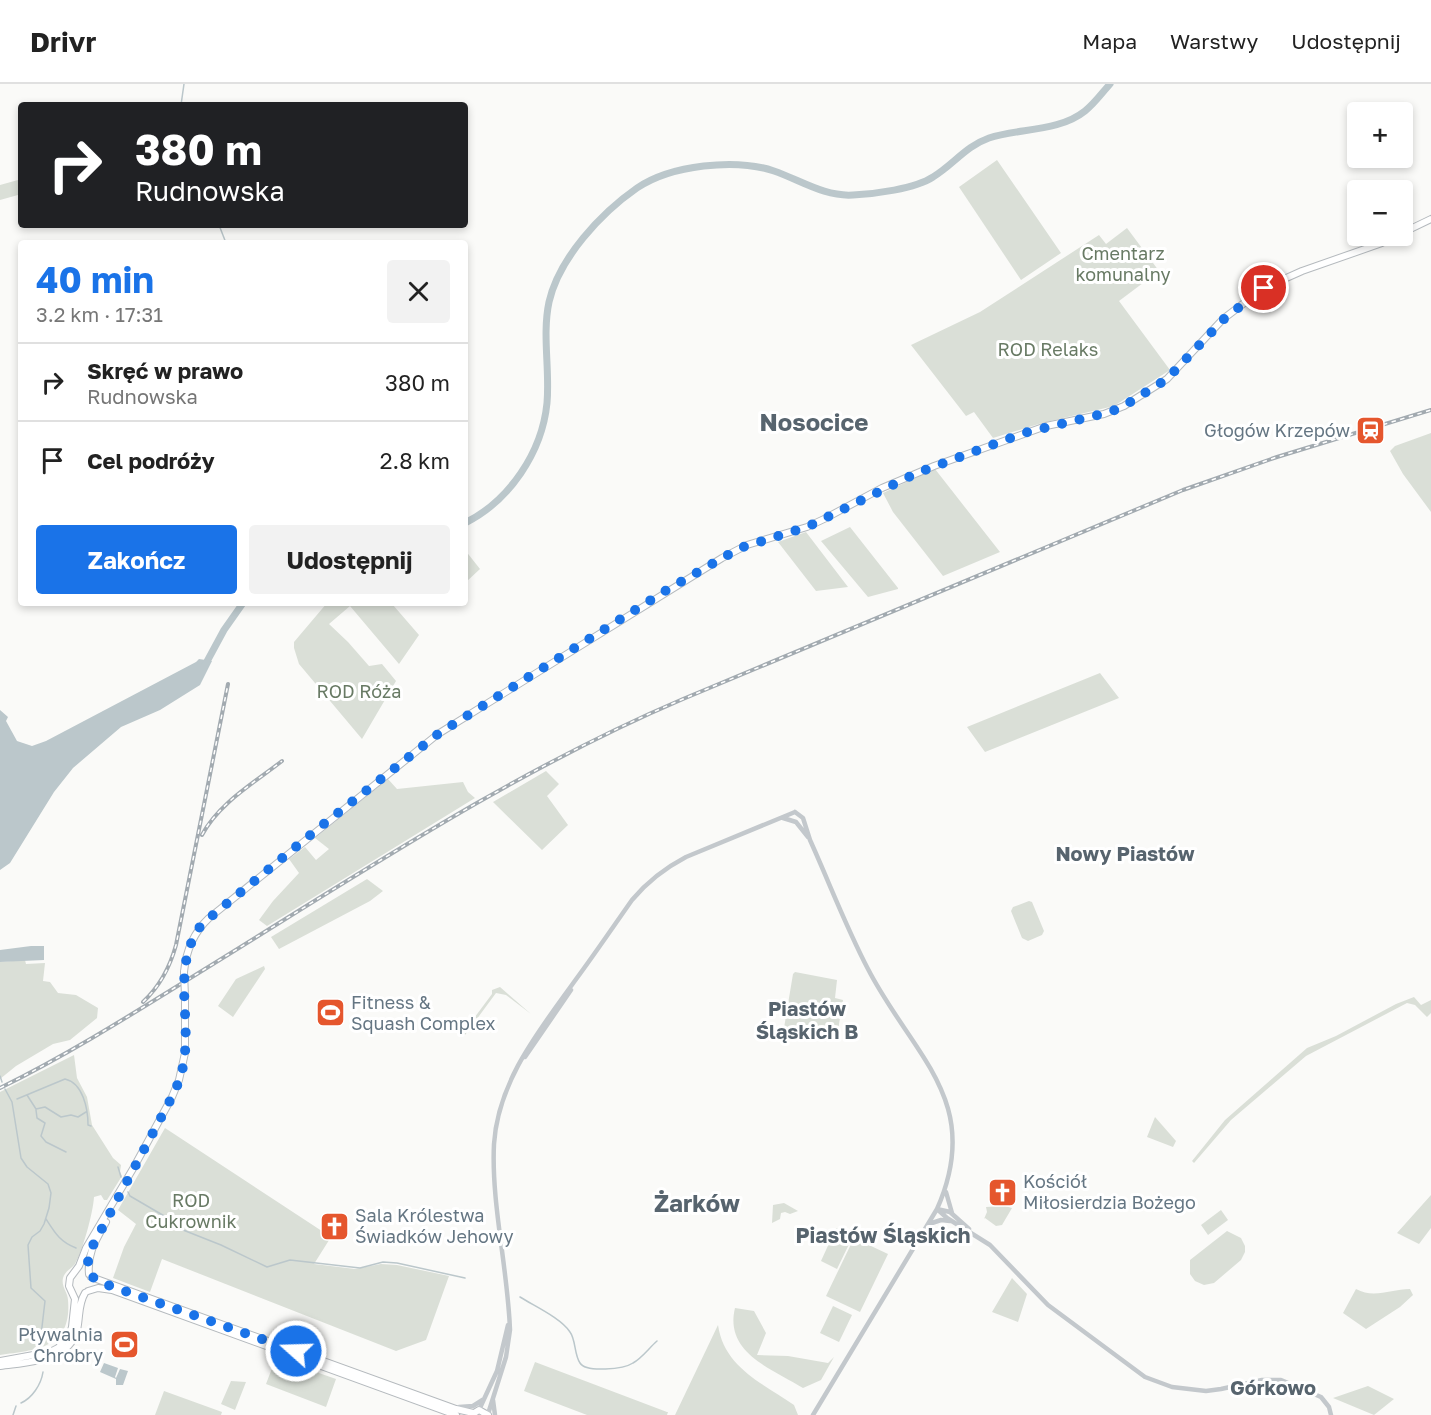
<!DOCTYPE html>
<html lang="pl">
<head>
<meta charset="utf-8">
<style>
  body { margin:0; font-family:"Golos Text",sans-serif; background:#f2f2f2; color:#222; height:100vh; display:flex; flex-direction:column; font-size:22px; white-space:nowrap }
  * { box-sizing:border-box; margin:0 }
  p { font-size:20px; color:#767676 }
  .icon { flex:none; width:33px; height:33px; fill:none; stroke:currentColor; stroke-width:2; stroke-linecap:round; stroke-linejoin:round }
  .map { position:relative; flex:1; overflow:hidden }
  .drawer { position:absolute; left:18px; top:156px; width:450px; height:366px; display:flex; flex-direction:column; background:#fff; border-radius:6px; box-shadow:0 3px 9px #0003 }
  .drawer>* { flex:none }
  .guide { position:absolute; left:18px; top:18px; width:450px; height:126px; border-radius:6px; box-shadow:0 3px 9px #0003; background:#202124; color:#fff; overflow:hidden }
  .tools { position:absolute; left:1347px; top:18px; display:grid; gap:12px }
  .tools a { display:grid; place-items:center; width:66px; height:66px; border-radius:6px; background:#fff; box-shadow:0 3px 9px #0003; font-size:30px }
  .pin { position:absolute; display:grid; place-items:center; width:51px; height:51px; color:#fff; margin:-26px; border:3px solid #fff; border-radius:50%; box-shadow:0 2px 6px #0007 }
  .me { position:absolute; width:66px; margin:-33px; rotate:290deg; stroke-linejoin:round; filter:drop-shadow(0 0 4px #0008) }
  .turn { display:flex; align-items:center; gap:21px; height:126px; padding:0 18px; font-size:27px }
  .turn .icon { width:78px; height:78px; stroke-width:2.5 }
  .turn b { display:block; font-size:42px; line-height:51px }
  .round { display:grid; place-items:center; flex:none; width:63px; height:63px; border-radius:6px; background:#f2f2f2 }
  .summary { display:flex; align-items:center; justify-content:space-between; height:102px; padding:0 18px }
  h1 { font-size:36px; font-weight:700; line-height:45px; color:#1a73e8 }
  .cta { display:flex; gap:12px; margin-top:auto; padding:12px 18px }
  .cta a { flex:1; height:69px; border-radius:6px; background:#1a73e8; color:#fff; font-size:24px; font-weight:700; line-height:69px; text-align:center }
  .cta a+a { background:#f2f2f2; color:#222 }
  ul { padding:0; list-style:none }
  li { display:flex; align-items:center; gap:18px; height:78px; padding:0 18px; border-top:2px solid #e0e0e0 }
  li div { flex:1 }
  li b { display:block; font-size:22px }
  li em { font-style:normal }
  header { display:flex; align-items:center; gap:36px; box-sizing:border-box; height:84px; padding:0 30px; background:#fff; border-bottom:2px solid #e0e0e0 }
  header strong { font-size:28px }
  nav { display:flex; gap:33px; margin-inline-start:auto; font-size:21px }
  .map>svg:first-child { display:block }
  .green { fill:#dadfd7 }
  .water { fill:#bbc7cb }
  .lines { fill:none; stroke-linecap:round; stroke-linejoin:round }
  .stream { stroke:#bbc7cb; stroke-width:1.5 }
  .river { stroke:#bbc7cb; stroke-width:7 }
  .major-casing { stroke:#b5babe; stroke-width:8 }
  .minor { stroke:#c3c8cc; stroke-width:4.5 }
  .major { stroke:#fff; stroke-width:6 }
  .rail-casing { stroke:#a2aab0; stroke-width:4 }
  .rail { stroke:#fff; stroke-width:1.5; stroke-dasharray:4.5; stroke-linecap:butt }
  .major-bridge-casing { stroke:#b5babe; stroke-width:8; stroke-linecap:butt }
  .major-bridge { stroke:#fff; stroke-width:6 }
  .route { stroke:#1a73e8; stroke-width:10; stroke-dasharray:0 18 }
  .labels { text-anchor:middle; stroke-width:6; stroke-linejoin:round; paint-order:stroke }
  .park-label { font-size:18px; fill:#687a64; stroke:#fff }
  .poi-label { font-size:18px; fill:#657683; stroke:#fff; text-anchor:start }
  .neighbourhood-label { font-size:20px; font-weight:bold; fill:#57646e; stroke:#fff }
  .quarter-label { font-size:21px; font-weight:bold; fill:#57646e; stroke:#fff }
  .district-label { font-size:24px; font-weight:bold; fill:#57646e; stroke:#fff }
</style>
</head>
<body>
<header>
<strong>Drivr</strong>
<nav><a>Mapa</a><a>Warstwy</a><a>Udostępnij</a></nav>
</header>
<div class="map">
<svg width="1431" height="1331" viewBox="0 0 1431 1331">
  <rect width="100%" height="100%" fill="#fafaf8"/>
  <path class="green" d="M997 76 1061 169 1021 196 959 103Z
    M18 96V111L0 116V101Z
    M1127 144 1159 187 1119 217 1170 286 1114 322 1042 339 993 354 974 328 966 332 911 261 980 228 1099 151 1106 160Z
    M1431 349V428L1403 390 1390 367 1395 362Z
    M935 385 1000 468 943 492 893 428 883 409Z
    M850 443 898 504V505L868 513 821 457Z
    M806 448 848 503 816 507 778 458Z
    M465 466 480 485 465 499Z
    M327 519H394L393 521 419 551 399 580 350 522 329 540 348 558 369 582 382 580 396 597 362 655 299 580 294 564V558Z
    M1100 589 1119 614 985 668 967 643Z
    M546 687 559 700 547 712 568 741 542 766 493 718Z
    M388 695 397 705 463 698 468 708 475 714 267 842 259 836 273 817 299 789 289 775 305 763 316 776 329 765 315 754Z
    M367 795 383 807 370 817 279 865 271 853Z
    M1029 817 1032 818 1044 847 1042 851 1028 857 1022 854 1011 827 1013 823Z
    M25 876 26 880 45 879 43 897 50 898 58 909 76 911 98 924 97 934 70 956 53 960 16 982 0 995V878Z
    M264 882 265 885 233 933 218 922 236 895Z
    M795 888 837 896 835 914 843 916 837 952 784 944 793 890Z
    M500 903 531 930 506 911 496 909 465 951 463 949 492 910V906Z
    M1414 913 1421 921 1431 916V929L1427 933 1415 921 1407 919 1306 972 1231 1036 1194 1079 1192 1077 1225 1036 1307 964 1336 952 1396 920Z
    M74 971 77 994 87 1013 92 1041 113 1074 121 1081 120 1088 122 1092 107 1116H104L101 1111 94 1113C93 1129 83 1166 75 1180 71 1185 65 1187 63 1194 61 1203 68 1208 68 1216 72 1264 38 1266 0 1271V1008Z
    M1155 1033 1176 1057 1173 1063 1147 1053Z
    M165 1044 331 1153 314 1180 355 1185 381 1180 397 1181 449 1192 426 1256 396 1267 162 1175 150 1208 113 1194 124 1163 136 1140 118 1126Z
    M1431 1111V1144L1419 1160 1397 1149Z
    M784 1119 798 1127 790 1130 785 1128 781 1129 780 1135 772 1139 773 1121Z
    M1005 1122 1012 1124 1002 1141 996 1142 985 1134 984 1135 987 1128 986 1123Z
    M1221 1126 1228 1136 1208 1151 1201 1141Z
    M836 1144 853 1152 837 1185 821 1177Z
    M1227 1147 1241 1154 1245 1162V1168L1241 1176 1214 1199 1204 1201 1195 1197 1190 1190V1176Z
    M854 1154 888 1170 860 1228 826 1212Z
    M1012 1194 1027 1210 1018 1238 992 1228Z
    M1356 1205C1374 1215 1391 1205 1410 1205L1413 1211 1400 1223 1366 1245 1343 1229Z
    M833 1222 852 1231 839 1258 820 1249Z
    M735 1224 754 1227 766 1249 757 1271 788 1272 828 1279 834 1273 821 1296 803 1304C772 1285 724 1269 735 1224Z
    M718 1241C724 1283 762 1299 794 1321L798 1331H675Z
    M276 1274 336 1295 326 1323 266 1300Z
    M535 1278 667 1328H668L667 1331H587L524 1307Z
    M231 1297 246 1298 235 1326 221 1320Z
    M1368 1302 1394 1315 1374 1331 1333 1314Z
    M164 1307 222 1328 221 1331H155Z"/>
  <path class="water" d="M199 575 212 577 200 601 160 626 121 643 73 684 54 708 10 779 0 786V626L8 633 6 637 17 657 32 662 46 657 196 578Z
    M31 862H44V876L0 878V866Z
    M104 1279 118 1284 115 1293 116 1294 120 1285 128 1287 123 1301H116V1295L100 1288Z"/>
  <g class="lines">
    <path class="stream" d="M181 21 184 0
      M219 141 226 159
      M0 992 2 998
      M5 1005 12 1018 21 1074 27 1083 48 1100 51 1109 49 1124 44 1140 40 1147 32 1153 28 1161 31 1204 45 1217 40 1260
      M27 1011 36 1025 45 1023 61 1033 71 1031 78 1033 86 1028
      M17 1015 65 995C83 999 88 1025 88 1041L91 1042
      M36 1026 37 1034 45 1039 41 1052 46 1058 66 1068
      M118 1083 121 1093
      M128 1108 130 1112 166 1133 178 1144 221 1161 267 1183 290 1176 360 1184 383 1178 397 1179 465 1194
      M46 1135C55 1149 60 1158 76 1164
      M520 1213C534 1222 561 1234 570 1248 576 1256 574 1270 580 1279 586 1289 624 1285 633 1279 642 1274 649 1264 657 1257
      M21 1319C32 1314 41 1301 43 1288
      M13 1331 16 1322"/>
    <path class="river" d="M465 439C509 417 542 369 547 319 550 286 542 251 549 218 559 174 601 129 637 104 671 81 735 74 774 87 800 96 825 113 853 111 874 110 915 105 933 93 953 81 966 62 989 54 1019 44 1059 48 1085 27 1094 20 1102 9 1110 0
      M204 583 224 546 243 519"/>
    <defs>
      <path id="major" d="M1402 149 1431 135
        M184 888C186 867 193 849 209 834L438 650 722 474 747 461 807 443 824 435 882 404 934 382 1046 342 1104 330 1124 322 1167 295 1223 235 1264 204 1302 187 1382 159 1397 152
        M89 1190C87 1169 96 1156 106 1138
        M91 1193 456 1325 473 1329
        M88 1207 98 1204 112 1206 456 1331
        M0 1277 50 1268 58 1264 69 1252 72 1243 75 1215 69 1202 70 1194 79 1182 86 1164 134 1083 172 1013 179 996 185 969V912
        M0 1282C27 1278 69 1278 77 1246 80 1233 78 1220 85 1209
        M471 1331 479 1326 488 1331"/>
    </defs>
    <use href="#major" class="major-casing"/>
    <path class="minor" d="M795 728 803 734 810 756C829 798 846 843 868 885 912 971 985 1017 937 1125L813 1331
      M783 734 796 738 808 753
      M525 973 571 906
      M946 1108 952 1129
      M937 1125 947 1134 990 1161 1048 1221 1145 1293 1172 1303 1206 1307 1221 1305 1262 1296H1281L1321 1313 1329 1323 1331 1331
      M937 1125 950 1128 969 1145
      M929 1140 941 1136 950 1137
      M493 1316 495 1331
      M459 1323 473 1322 484 1315
      M479 1326 497 1287 508 1241
      M488 1330 506 1273 510 1246C508 1186 491 1119 494 1060 498 997 539 947 574 898 594 871 613 843 632 816 647 798 665 784 686 773L795 728"/>
    <use href="#major" class="major"/>
    <defs>
      <path id="rail" d="M202 751C219 719 254 699 282 677
        M143 918C160 902 170 883 176 861L228 600
        M0 1004C71 969 137 927 205 885 361 789 514 687 683 615L1183 406 1277 373 1431 326"/>
    </defs>
    <use href="#rail" class="rail-casing"/>
    <use href="#rail" class="rail"/>
    <defs>
      <path id="major-bridge" d="M184 888 185 912"/>
    </defs>
    <use href="#major-bridge" class="major-bridge-casing"/>
    <use href="#major-bridge" class="major-bridge"/>
  </g>
  <g class="lines">
    <path class="route" d="M296 1267 99 1198 89 1190 88 1178 90 1167 172 1013C179 999 184 984 185 968 189 924 173 878 202 840L320 743 438 650 670 504 740 464 807 443 917 389 1024 349 1110 328 1124 322 1167 295 1224 235 1264 204"/>
  </g>
  <defs>
    <symbol id="station-square" viewBox="-11 -11 22 22"><rect x="-9" y="-9" width="18" height="18" rx="4" fill="#e5562d" stroke="#fff"/><path d="M-3-6H3Q5-6 5-4V2Q5 4 3 4L4.5 6H3L1.5 4h-3L-3 6H-4.5L-3 4Q-5 4-5 2V-4Q-5-6-3-6ZM-3.5-4v3h7v-3ZM-3.5 1v1.5H-2V1ZM2 1v1.5H3.5V1Z" fill="#fff"/></symbol>
    <symbol id="stadium-square" viewBox="-11 -11 22 22"><rect x="-9" y="-9" width="18" height="18" rx="4" fill="#e5562d" stroke="#fff"/><path d="M0-5a6.5 5 0 1 0 0 10a6.5 5 0 1 0 0-10ZM-3.5-1.8h7v3.6h-7Z" fill="#fff"/></symbol>
    <symbol id="church-square" viewBox="-11 -11 22 22"><rect x="-9" y="-9" width="18" height="18" rx="4" fill="#e5562d" stroke="#fff"/><path d="M-1.2-6h2.4v3.5h3.3v2.4h-3.3V6h-2.4V-.1h-3.3v-2.4h3.3Z" fill="#fff"/></symbol>
  </defs>
  <g fill-rule="evenodd">
    <use href="#station-square" x="1354" y="330" width="33" height="33"/>
    <use href="#stadium-square" x="314" y="912" width="33" height="33"/>
    <use href="#church-square" x="986" y="1092" width="33" height="33"/>
    <use href="#church-square" x="318" y="1126" width="33" height="33"/>
    <use href="#stadium-square" x="108" y="1244" width="33" height="33"/>
  </g>
  <g class="labels">
    <g class="park-label">
      <text x="1123" y="176">Cmentarz<tspan x="1123" dy="21">komunalny</tspan></text>
      <text x="1048" y="272">ROD Relaks</text>
      <text x="359" y="614">ROD Róża</text>
      <text x="191" y="1123">ROD<tspan x="191" dy="21">Cukrownik</tspan></text>
    </g>
    <g class="poi-label">
      <text x="1350" y="353" text-anchor="end">Głogów Krzepów</text>
      <text x="351" y="925">Fitness &amp;<tspan x="351" dy="21">Squash Complex</tspan></text>
      <text x="1023" y="1104">Kościół<tspan x="1023" dy="21">Miłosierdzia Bożego</tspan></text>
      <text x="355" y="1138">Sala Królestwa<tspan x="355" dy="21">Świadków Jehowy</tspan></text>
      <text x="103" y="1257" text-anchor="end">Pływalnia<tspan x="103" dy="21">Chrobry</tspan></text>
    </g>
    <g class="neighbourhood-label">
      <text x="1125" y="777">Nowy Piastów</text>
      <text x="807" y="932">Piastów<tspan x="807" dy="23">Śląskich B</tspan></text>
      <text x="1273" y="1311">Górkowo</text>
    </g>
    <g class="quarter-label">
      <text x="883" y="1159">Piastów Śląskich</text>
    </g>
    <g class="district-label">
      <text x="814" y="347">Nosocice</text>
      <text x="697" y="1128">Żarków</text>
    </g>
  </g>
</svg>
<div class="tools">
<a>+</a>
<a>−</a>
</div>
<div class="pin" style="left:1264px;top:204px;background:#d93025"><svg class="icon" aria-label="arrive" viewBox="0 0 24 24"><path d="M6 21V4h12l-3 4 3 4H6"/></svg></div>
<svg class="me" style="left:296px;top:1267px" viewBox="-20 -20 40 40"><circle r="17" fill="#1a73e8" stroke="#fff" stroke-width="3"/><path d="M0-11L8 9 0 5-8 9z" fill="#fff"/></svg>
<div class="guide">
<div class="turn"><svg class="icon" aria-label="right" viewBox="0 0 24 24"><path d="M7 20v-9h11M14 6l5 5-5 5"/></svg><div><b>380 m</b>Rudnowska</div></div>
</div>
<section class="drawer">
<div class="summary"><div><h1>40 min</h1><p>3.2 km · 17:31</p></div><a class="round"><svg class="icon" aria-label="close" viewBox="0 0 24 24"><path d="M6 6l12 12M18 6L6 18"/></svg></a></div>
<ul>
<li><svg class="icon" aria-label="right" viewBox="0 0 24 24"><path d="M7 20v-9h11M14 6l5 5-5 5"/></svg><div><b>Skręć w prawo</b><p>Rudnowska</p></div><em>380 m</em></li>
<li><svg class="icon" aria-label="arrive" viewBox="0 0 24 24"><path d="M6 21V4h12l-3 4 3 4H6"/></svg><div><b>Cel podróży</b></div><em>2.8 km</em></li>
</ul>
<div class="cta"><a>Zakończ</a><a>Udostępnij</a></div>
</section>
</div>
</body>
</html>
